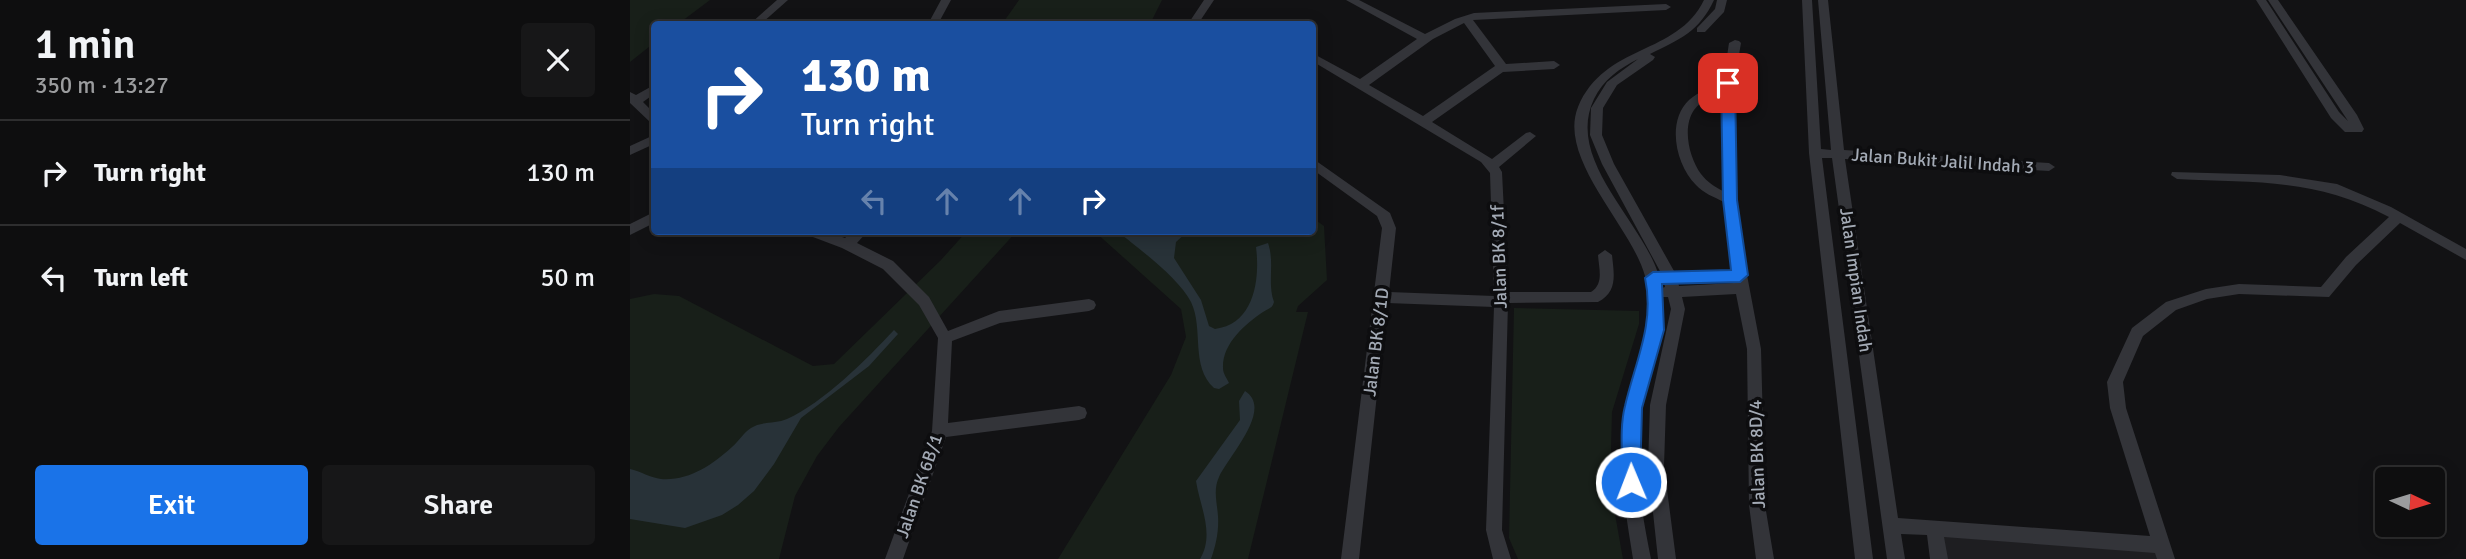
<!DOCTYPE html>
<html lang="en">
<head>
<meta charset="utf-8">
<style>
  body { margin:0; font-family:Signika,sans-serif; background:#171718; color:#f1f3f6; height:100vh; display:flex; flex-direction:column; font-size:26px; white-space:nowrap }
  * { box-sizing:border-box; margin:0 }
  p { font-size:23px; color:#9b9c9e }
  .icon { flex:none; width:38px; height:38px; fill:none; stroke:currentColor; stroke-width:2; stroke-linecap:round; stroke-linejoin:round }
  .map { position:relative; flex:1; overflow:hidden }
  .panel { display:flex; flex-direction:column; background:#0e0e0f; width:630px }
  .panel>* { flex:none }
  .hud { position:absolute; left:21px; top:21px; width:665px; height:214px; border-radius:7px; box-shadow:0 4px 18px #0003,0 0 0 2px #2e2e2f; background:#1a4fa0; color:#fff; overflow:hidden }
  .needle { width:46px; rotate:94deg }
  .controls { position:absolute; left:1745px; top:467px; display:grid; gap:14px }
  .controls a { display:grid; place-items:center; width:70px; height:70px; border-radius:7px; background:#0e0e0f; box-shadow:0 4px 18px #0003,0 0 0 2px #2e2e2f; font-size:35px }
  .pin { position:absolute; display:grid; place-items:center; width:60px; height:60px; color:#fff; margin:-30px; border-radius:14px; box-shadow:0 4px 10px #0006 }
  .me { position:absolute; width:77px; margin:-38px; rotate:359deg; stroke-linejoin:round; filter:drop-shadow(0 0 5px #0008) }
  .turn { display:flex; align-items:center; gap:24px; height:147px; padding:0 35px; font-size:32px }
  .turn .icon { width:91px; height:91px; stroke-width:2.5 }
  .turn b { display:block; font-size:49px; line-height:60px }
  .lanes { display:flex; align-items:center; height:66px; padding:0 35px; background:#0003; justify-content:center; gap:35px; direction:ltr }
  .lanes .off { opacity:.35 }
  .round { display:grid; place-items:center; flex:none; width:74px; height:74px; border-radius:7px; background:#171718 }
  .headline { display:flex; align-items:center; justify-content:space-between; height:119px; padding:0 35px }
  h1 { font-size:42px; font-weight:600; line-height:52px }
  .button { display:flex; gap:14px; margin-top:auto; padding:14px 35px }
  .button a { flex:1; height:80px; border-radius:7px; background:#1a73e8; color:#fff; font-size:28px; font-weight:600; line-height:80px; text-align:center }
  .button a+a { background:#171718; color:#f1f3f6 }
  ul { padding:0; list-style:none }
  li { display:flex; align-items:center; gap:21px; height:105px; padding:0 35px; border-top:2px solid #2e2e2f }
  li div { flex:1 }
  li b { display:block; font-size:26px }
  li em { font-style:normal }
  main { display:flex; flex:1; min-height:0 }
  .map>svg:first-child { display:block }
  .built { fill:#1e1e21 }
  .green { fill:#181f19 }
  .water { fill:#283238 }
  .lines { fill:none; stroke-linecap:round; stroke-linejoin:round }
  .minor { fill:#333439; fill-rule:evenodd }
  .route { fill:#1a73e8; stroke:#114b97; stroke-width:2 }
  .labels { text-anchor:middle; stroke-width:7; stroke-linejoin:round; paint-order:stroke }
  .street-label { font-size:18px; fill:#a3aab5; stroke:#0d0d0f }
</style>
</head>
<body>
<main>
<section class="panel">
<div class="headline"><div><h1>1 min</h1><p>350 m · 13:27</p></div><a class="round"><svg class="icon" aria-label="close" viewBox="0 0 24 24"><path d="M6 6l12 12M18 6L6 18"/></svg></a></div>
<ul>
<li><svg class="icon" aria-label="right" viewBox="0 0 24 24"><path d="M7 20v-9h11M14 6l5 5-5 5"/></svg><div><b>Turn right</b></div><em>130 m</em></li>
<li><svg class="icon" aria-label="left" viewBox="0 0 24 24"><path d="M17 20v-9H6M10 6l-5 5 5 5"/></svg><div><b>Turn left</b></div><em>50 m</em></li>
</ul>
<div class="button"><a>Exit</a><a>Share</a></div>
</section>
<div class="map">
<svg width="1836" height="559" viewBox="0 0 1836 559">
  <rect width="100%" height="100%" fill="#121214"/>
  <path class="built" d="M1310 533 1527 550 1530 559H1314Z"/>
  <path class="green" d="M0 0H80L48 24H24V43L0 62Z
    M389 0H532L520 24H372Z
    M683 218 694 226 697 280 668 306 666 312H678L618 559H428L541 375 556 337 551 309 464 231H682Z
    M337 231H387L209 427 187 456 165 496 149 559H0V299L24 294 49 296 183 366 204 364 311 260Z
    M884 308 1009 311V324L982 412 980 486 993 559H888L879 538Z"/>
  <path class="water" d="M487 231H558L546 242 544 258 571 300 579 326 585 329C625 324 630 278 626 247L638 243C645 263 637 283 644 302 642 309 639 308 633 312 615 324 592 344 593 368 593 374 597 378 599 383L589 389 584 388C560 366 574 329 561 302 549 278 508 248 487 231Z
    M264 330 268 334 239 366 171 418 144 464 124 491 108 505 92 515 55 528 0 519V469C10 471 21 478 31 479 59 481 82 465 102 447 109 441 113 433 121 428 131 421 146 424 157 419 193 403 237 359 264 330Z
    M615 391C644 409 598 457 589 477 583 490 587 502 588 516 589 531 586 545 581 559H570C585 534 570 507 566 481L610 420 609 401Z"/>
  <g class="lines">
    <path class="minor" d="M147 0H158L131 24H120Z
      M311 0H321L308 24H298Z
      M574 0H584L568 24H558Z
      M716 0H729L795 34 825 19 844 13 1036 4 1041 7 1036 10 843 20 876 64 924 61 930 65 924 69 873 72 802 122 862 159 896 133 900 132 906 136 869 167 872 172 878 292H961C974 284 969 269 968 255L975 250 982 255C984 274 988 292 968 302L878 303 872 530 881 559H863L856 530 864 307 757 303 729 559H711L752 228 747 216 682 169V158L760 213 766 228 759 292 864 296 860 173 851 162 682 61V53L730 79 787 39ZM834 23 865 66 793 116 739 85 803 39Z
      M1074 0H1084C1069 32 1050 39 1020 54L1025 57 1023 60 987 85 973 108 972 135 984 164 1044 271 1102 270 1094 202C1084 197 1073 193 1066 185 1046 165 1036 122 1059 100 1068 92 1081 87 1093 82L1099 43 1105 40 1109 41 1111 43 1104 84 1107 200 1117 275 1131 349 1135 505 1144 559H1126L1119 505 1117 349 1106 294 1052 297 1055 309 1036 405 1034 466 1046 559H1028L1018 466 1020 405 1041 309 1038 297H1033C1036 336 1017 370 1011 408 1002 458 1011 509 1021 559H1003C996 514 987 467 993 421 1000 371 1028 328 1015 276 1002 227 927 159 948 107 975 43 1047 56 1074 0ZM1008 59 977 82 961 108 960 135 972 164 1031 273 1029 276C1012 220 935 160 964 99 973 80 990 68 1008 59ZM1092 91 1093 191C1085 187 1077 182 1071 174 1059 158 1052 127 1064 110 1071 101 1082 95 1092 91ZM1030 280 1034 282 1035 287 1032 288ZM1104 280V283L1049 286 1048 282Z
      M1087 0H1097L1094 12 1075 32H1067V28L1085 9Z
      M1172 0H1182L1191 149 1201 150 1188 0H1198L1214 150 1419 163 1425 167 1419 171 1215 159 1268 518 1520 536 1480 408 1477 382 1502 328 1536 302 1576 289 1609 284 1691 287 1716 257 1759 217C1686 178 1627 183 1547 179L1541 175 1542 172 1650 175 1707 184 1761 207 1836 249V260L1770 223 1726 265 1699 297 1609 294 1577 299 1546 310 1513 336 1493 382 1496 408 1545 559H1527L1525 553 1314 537 1318 559H1300L1297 535 1271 534 1275 559H1257L1202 158H1192L1243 559H1225L1179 153Z
      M1626 0H1636L1709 112 1718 121 1638 0H1648L1727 115 1734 129 1732 132H1715L1701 118Z
      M24 85V94L13 102 24 113V123L20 122 0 103V92L6 95Z
      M24 135V144L0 155V146Z
      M24 212V223L0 235V224Z
      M173 231H195L215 238 222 231H238L227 243 263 261 299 297 318 331 369 311 459 299 464 301 466 305 464 309 459 311 370 323 322 341 318 423 449 406 455 408 457 413 455 418 449 420 316 437 273 559H255L302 431 308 338 289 305 253 269 212 248 175 234Z"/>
  </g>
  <path class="route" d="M1098 79 1105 83 1107 200 1118 275 1110 282 1032 284 1034 330 1012 408 1010 482 1008 488 1001 490 995 488 992 482C993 458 989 429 995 406 1005 362 1025 324 1015 278L1023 272 1101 270 1093 200 1091 83Z"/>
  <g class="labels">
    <g class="street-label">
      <text transform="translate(1313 161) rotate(4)" y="6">Jalan Bukit Jalil Indah 3</text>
      <text transform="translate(869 257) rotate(-92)" y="6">Jalan BK 8/1f</text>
      <text transform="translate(1226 280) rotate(82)" y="6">Jalan Impian Indah</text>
      <text transform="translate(746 342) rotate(-83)" y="6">Jalan BK 8/1D</text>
      <text transform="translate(1127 454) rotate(-92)" y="6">Jalan BK 8D/4</text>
      <text transform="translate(289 486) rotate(-71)" y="6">Jalan BK 6B/1</text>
    </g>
  </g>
</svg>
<div class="controls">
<a><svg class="needle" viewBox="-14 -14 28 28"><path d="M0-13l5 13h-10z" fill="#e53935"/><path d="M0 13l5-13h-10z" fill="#9b9c9e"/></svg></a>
</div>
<div class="pin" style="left:1098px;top:83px;background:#d93025"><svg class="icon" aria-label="arrive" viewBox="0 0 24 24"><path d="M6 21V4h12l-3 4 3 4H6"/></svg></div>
<svg class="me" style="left:1001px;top:482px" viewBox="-20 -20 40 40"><circle r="17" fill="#1a73e8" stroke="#fff" stroke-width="3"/><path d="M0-11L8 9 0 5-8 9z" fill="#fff"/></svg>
<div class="hud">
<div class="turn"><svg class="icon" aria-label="right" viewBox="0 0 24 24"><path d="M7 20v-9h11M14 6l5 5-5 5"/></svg><div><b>130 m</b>Turn right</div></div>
<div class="lanes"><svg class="icon off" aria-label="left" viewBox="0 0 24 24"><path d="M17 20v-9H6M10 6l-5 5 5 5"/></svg><svg class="icon off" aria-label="ahead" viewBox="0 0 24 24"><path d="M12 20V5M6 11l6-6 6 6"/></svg><svg class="icon off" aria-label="ahead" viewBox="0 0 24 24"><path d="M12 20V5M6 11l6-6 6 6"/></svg><svg class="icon" aria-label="right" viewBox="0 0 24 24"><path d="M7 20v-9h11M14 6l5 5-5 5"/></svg></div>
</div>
</div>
</main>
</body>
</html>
